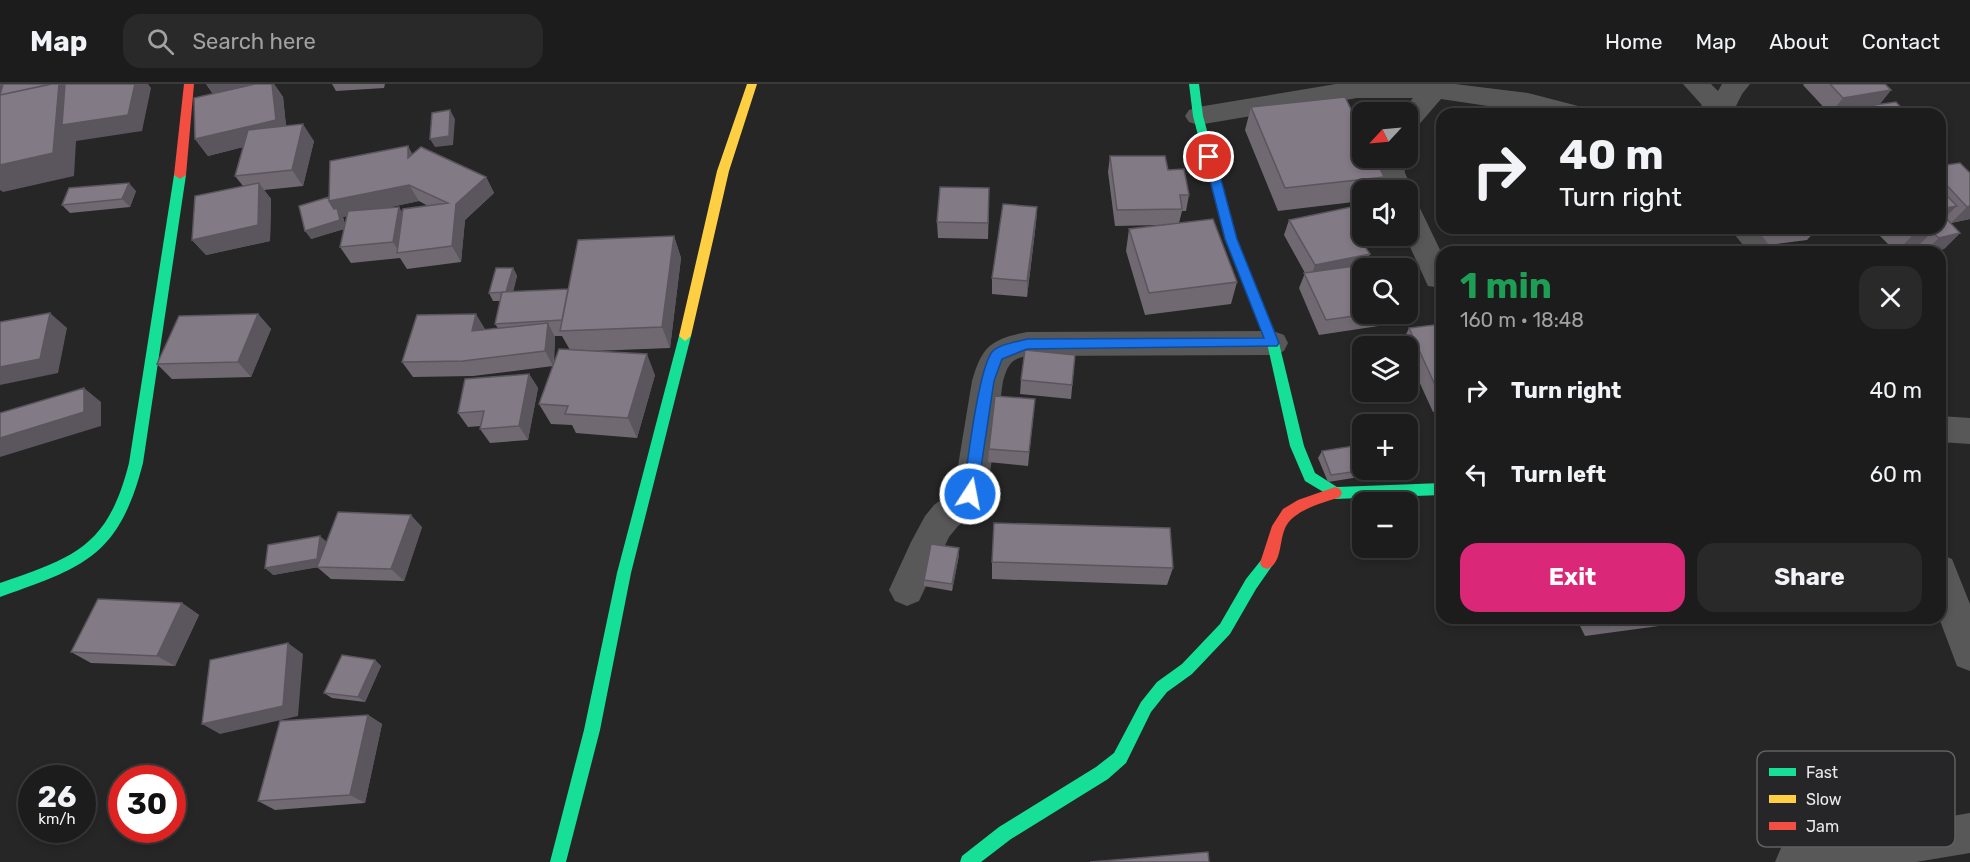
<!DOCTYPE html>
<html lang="en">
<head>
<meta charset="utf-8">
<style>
  body { margin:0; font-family:Rubik,sans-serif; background:#292929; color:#f1f3f6; height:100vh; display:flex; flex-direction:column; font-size:22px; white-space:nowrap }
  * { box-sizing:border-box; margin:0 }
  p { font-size:20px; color:#a0a1a3 }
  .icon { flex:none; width:33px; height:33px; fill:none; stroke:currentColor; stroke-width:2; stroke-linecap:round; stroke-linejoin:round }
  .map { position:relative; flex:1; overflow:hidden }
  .drawer { position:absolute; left:1436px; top:162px; width:510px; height:378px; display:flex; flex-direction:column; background:#1c1c1c; border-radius:18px; box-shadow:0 3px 9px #0003,0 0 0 2px #3a3a3b }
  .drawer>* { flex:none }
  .guide { position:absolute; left:1436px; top:24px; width:510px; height:126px; border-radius:18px; box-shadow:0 3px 9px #0003,0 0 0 2px #3a3a3b; background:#1c1c1c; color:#f1f3f6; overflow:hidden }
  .needle { width:39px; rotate:244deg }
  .tools { position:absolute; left:1352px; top:18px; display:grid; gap:12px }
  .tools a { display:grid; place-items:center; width:66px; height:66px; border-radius:12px; background:#1c1c1c; box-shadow:0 3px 9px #0003,0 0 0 2px #3a3a3b; font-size:30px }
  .speed { position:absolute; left:18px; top:681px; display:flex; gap:12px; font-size:30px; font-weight:700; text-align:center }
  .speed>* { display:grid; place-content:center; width:78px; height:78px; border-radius:50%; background:#1c1c1c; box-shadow:0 3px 9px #0003,0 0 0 2px #3a3a3b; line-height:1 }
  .speed small { font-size:15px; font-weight:400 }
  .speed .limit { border:9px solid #d22; background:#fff; color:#111 }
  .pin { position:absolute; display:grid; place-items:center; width:51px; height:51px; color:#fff; margin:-26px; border:3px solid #fff; border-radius:50%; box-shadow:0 2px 6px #0007 }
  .me { position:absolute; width:66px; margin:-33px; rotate:11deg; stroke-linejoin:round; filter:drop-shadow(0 0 4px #0008) }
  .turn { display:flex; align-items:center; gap:21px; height:126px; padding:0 24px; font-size:27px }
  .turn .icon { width:78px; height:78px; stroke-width:2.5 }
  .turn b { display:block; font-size:42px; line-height:51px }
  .round { display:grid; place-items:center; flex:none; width:63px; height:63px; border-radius:18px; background:#292929 }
  .overview { display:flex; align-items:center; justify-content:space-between; height:102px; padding:0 24px }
  h1 { font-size:36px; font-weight:700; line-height:45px; color:#1e9e55 }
  .button { display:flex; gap:12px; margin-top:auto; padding:12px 24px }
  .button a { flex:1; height:69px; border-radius:18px; background:#db2777; color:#fff; font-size:24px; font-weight:700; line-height:69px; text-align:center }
  .button a+a { background:#292929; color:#f1f3f6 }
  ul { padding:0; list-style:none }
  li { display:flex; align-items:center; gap:18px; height:84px; padding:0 24px }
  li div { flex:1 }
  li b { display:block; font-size:22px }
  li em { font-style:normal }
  header { display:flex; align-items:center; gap:36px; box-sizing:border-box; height:84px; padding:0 30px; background:#1c1c1c; border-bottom:2px solid #3a3a3b }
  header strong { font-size:28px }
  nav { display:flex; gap:33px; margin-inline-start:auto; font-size:21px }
  .search { width:420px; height:54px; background:#292929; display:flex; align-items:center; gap:15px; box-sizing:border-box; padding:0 21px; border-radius:18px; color:#a0a1a3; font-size:22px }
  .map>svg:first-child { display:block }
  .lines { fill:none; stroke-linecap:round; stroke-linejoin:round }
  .street { fill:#585858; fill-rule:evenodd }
  .fast { fill:#16e098; fill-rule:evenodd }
  .slow { fill:#ffcf43; fill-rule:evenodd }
  .jam { fill:#f24e42; fill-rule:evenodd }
  .wall { fill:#706972; fill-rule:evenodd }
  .shaded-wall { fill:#5b555d }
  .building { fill:#827a85; stroke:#5b555d; stroke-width:1.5 }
  .route { fill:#1a73e8; stroke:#114b97; stroke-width:1.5 }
  .key { fill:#262527; stroke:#616062; stroke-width:1.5 }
  .key-label { font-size:16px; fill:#ebeaeb }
</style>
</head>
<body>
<header>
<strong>Map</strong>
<div class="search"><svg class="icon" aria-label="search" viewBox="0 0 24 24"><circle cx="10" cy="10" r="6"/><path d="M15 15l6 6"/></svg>Search here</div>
<nav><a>Home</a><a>Map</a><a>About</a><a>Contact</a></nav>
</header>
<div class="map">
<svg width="1970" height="778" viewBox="0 0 1970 778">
  <rect width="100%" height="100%" fill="#262626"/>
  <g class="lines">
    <path class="street" d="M1336 0H1455L1528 9 1586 24 1590 30H1541L1441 15 1416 44 1407 47V28H1401L1413 14H1357L1198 41 1189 38 1185 32 1189 26 1198 23Z
      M1683 0H1711L1718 7 1722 0H1750L1742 10 1732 30H1706L1701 20Z
      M1377 74H1404L1405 89 1413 106 1409 113H1407V106H1385L1377 89Z
      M1407 115 1417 118 1442 170V204L1428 202 1405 152H1407Z
      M1729 144H1760L1781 168H1749Z
      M1273 247 1284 251 1288 259 1284 267 1273 271 1027 272C1010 275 1008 281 1003 297L987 410 976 429 958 442 949 453 919 517 907 522 895 517 889 506 911 458 925 432 934 421 954 406 972 297C982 262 991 255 1027 248Z
      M1940 332 1970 334V360L1940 358Z
      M1940 470 1952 475 1970 520V587L1957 582 1939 534Z
      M1970 729V769L1916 778H1775L1781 764 1795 758Z"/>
    <path class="fast" d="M1189 0H1199L1203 32 1237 155 1279 259 1304 362 1315 389 1337 403 1442 399V411L1335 415 1305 397 1290 362 1267 259 1225 155 1193 32Z
      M180 87 186 91 143 379C119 472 85 483 0 513V499C76 473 108 462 129 379L174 91Z
      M685 247 691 252 631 489 600 646 566 778H550L584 646 617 489 679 252Z
      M1267 473 1272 475 1274 479 1256 505 1230 550 1192 590 1167 608 1151 628 1126 679 1108 695 1011 755 981 778H960L962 772 999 743 1096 683 1114 669 1141 618 1157 598 1182 580 1220 540 1246 495 1262 475Z"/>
    <path class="slow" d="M747 0H757L729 87 691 252 685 257 679 252 717 87Z"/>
    <path class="jam" d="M184 0H194L186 91 180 95 174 91Z
      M1335 403 1340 405 1342 409 1340 413C1323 419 1300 424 1288 439 1278 452 1284 479 1267 485L1262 483 1260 479 1272 442 1283 425 1298 416Z"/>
  </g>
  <path class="wall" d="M206 0H274L283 13 286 42 314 57 303 102 264 106 271 115 270 157 206 171 192 156 243 102 235 92 243 63 208 72 195 55 213 10Z
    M332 0H385L384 4 336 7Z
    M1804 0H1885L1891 6 1879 21 1907 30H1866L1872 23 1830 30 1803 1Z
    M1251 23 1384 93 1379 106H1362V117L1278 127 1245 46Z
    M408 62 412 71 486 93 494 109 465 136 461 178 407 185 400 174 351 179 340 163 344 145 311 155 329 113ZM419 117 428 122 403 128 386 124ZM347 132 345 140 343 133Z
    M1940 64 1947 71 1940 79Z
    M1110 72 1168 86 1189 111 1186 127H1182L1179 139 1237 198 1231 220 1145 231 1126 167 1129 145 1161 141 1115 142 1108 88Z
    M1960 79 1970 135 1951 139 1945 134 1960 149 1944 165 1930 168H1921L1916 164 1896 168 1872 144H1940V82Z
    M136 107 130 123 70 129 62 121Z
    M989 120 988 155 938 154 937 138Z
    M1037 123 1036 139 1027 213 992 210V194Z
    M1289 136 1366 164 1362 230H1390L1385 241 1319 251 1299 204 1305 189 1284 151Z
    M1756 144H1818L1807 156 1769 161Z
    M674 152 681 174 670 264 593 267 655 291 637 354 576 349 572 341 551 340 539 320 553 282 473 292 413 293 402 278 485 246 498 244 495 240 500 217H493L489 209 513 184 517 192 513 208 568 205ZM555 252H562L570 266 554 280Z
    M258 230 271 245 251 293 172 295 157 280Z
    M1442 240V327L1433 328 1407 271V262H1403L1402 259 1409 244Z
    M1075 271 1071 315 1020 310 1021 296Z
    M529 290 538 304 528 356 490 359 480 345 481 342 468 343 458 329Z
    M1035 315 1028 382 988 378 989 365Z
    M1322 367 1362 386H1370L1366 392 1328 398 1318 374Z
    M422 443 404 497 331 495 317 483 273 491 326 458Z
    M959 471 952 507 924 502V496Z
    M992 478 1173 484 1167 501 992 495Z
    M182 519 199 531 175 582 91 579 71 568Z
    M1576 534H1700L1696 537 1585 552Z
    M375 576 381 582 365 618 332 614 324 609Z
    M368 631 382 640 365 719 275 726 258 717Z"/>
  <path class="shaded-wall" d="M0 0H148L151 4 142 47 76 57 74 92 3 108 0 106Z
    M206 0H257L217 15Z
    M272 0H274L283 13 287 52 208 72 195 55Z
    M1891 6 1877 23 1874 21 1872 23 1830 30 1843 14Z
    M450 26 455 35 453 61 435 63 430 55Z
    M303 40 314 57 303 102 292 86Z
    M408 62 417 78 408 74Z
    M486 93 494 109 465 136 461 178 452 162 456 120Z
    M129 99 136 107 130 123 122 115Z
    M259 99 271 115 270 157 206 171 192 156Z
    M409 101 419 117 343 133 346 144 311 155 305 147 329 117Z
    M1957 122 1941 137 1940 138V125Z
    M1970 122V135L1951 139 1967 123Z
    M399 123 409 138 400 169 393 158Z
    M1037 123 1036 139 1027 213V197Z
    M1932 148 1916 164 1896 168 1912 152Z
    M1960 149 1944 165 1930 168H1924L1939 154Z
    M674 152 681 174 670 264 662 243Z
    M1370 155 1364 171 1361 157Z
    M1370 170 1364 184 1309 197 1315 181Z
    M513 184 517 192 510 217 506 209Z
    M50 229 67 244 58 289 0 301V283Z
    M258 230 271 245 251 293 238 278Z
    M476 230 485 245 472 247Z
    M548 239 555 253 553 282 545 267Z
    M647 270 655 291 637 354 628 334Z
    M529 290 538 304 528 356 519 342Z
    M84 304 101 318V342L0 373V354Z
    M411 431 422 443 404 497 391 485Z
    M320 452 327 458 325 482 273 491 265 484Z
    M959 464V471L952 507V500Z
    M182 519 199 531 175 582 157 572Z
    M288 559 303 570 298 632 220 650 202 640Z
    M375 576 381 582 365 618 358 613Z
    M368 631 382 640 365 719 350 711Z"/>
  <path class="building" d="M3 0H51L0 11Z
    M52 0H59L53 69 0 81V11Z
    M65 0H135L128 31 62 41Z
    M255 0H272L276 36 195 55 194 14Z
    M1830 0H1885L1891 6 1843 14Z
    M1345 13 1362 48V74H1375L1384 93 1285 104 1251 23Z
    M1896 18 1907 30H1882L1874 21Z
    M450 26 449 52 430 55 432 29Z
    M303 40 292 86 235 92 248 46Z
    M408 62V74L421 63 486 93 456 120 452 162 397 169 403 125 448 119 409 101 329 117 330 77Z
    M1940 64 1947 71 1940 72Z
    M1110 72H1165L1168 86 1184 85 1189 111H1180L1182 125 1117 126Z
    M1960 79 1970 89V122L1967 123 1940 94V82Z
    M129 99 122 115 62 121 69 104Z
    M259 99 258 141 192 156 195 112Z
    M940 103 989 104 988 139 937 138Z
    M1940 105 1957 122 1940 125Z
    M329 113V117L334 125 337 124 340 136 305 147 299 122Z
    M1003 120 1037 123 1027 197 992 194Z
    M399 123 393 158 340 163 348 127Z
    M1351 123 1362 142V152H1368L1370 155 1361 157 1370 170 1315 181 1289 136Z
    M1940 128 1960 149 1939 154 1932 148 1912 152 1903 144H1940Z
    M1213 135 1237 198 1149 209 1129 145Z
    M674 152 662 243 560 247 578 156Z
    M1369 180 1371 184H1362V230H1368L1326 236 1304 189Z
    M496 184H513L506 208 489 209Z
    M568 205 562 236 495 240 502 208Z
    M50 229 40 275 0 283V238Z
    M258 230 238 278 157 280 179 232Z
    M476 230 472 247 548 239 545 267 463 277 402 278 417 231Z
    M1442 240V314H1441L1409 244Z
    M559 265 647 270 628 334 565 330 568 322 539 320Z
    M1025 266 1075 271 1072 301 1021 296Z
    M529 290 519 342 480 345 484 327 458 329 465 295Z
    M84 304V328L0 354V329Z
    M995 312 1035 315 1029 368 989 365Z
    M1360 361 1362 366V386H1366L1331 391 1322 367Z
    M338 428 411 431 391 485 317 483Z
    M994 439 1170 444 1173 484 992 478Z
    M320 452 317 475 265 484 268 461Z
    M931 460 959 464 952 500 924 496Z
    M98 515 182 519 157 572 71 568Z
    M1602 534H1619L1603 536Z
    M288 559 283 622 202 640 210 576Z
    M342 571 375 576 358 613 324 609Z
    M368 631 350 711 258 717 280 637Z
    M1208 768 1209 778H1090Z"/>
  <path class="route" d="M1209 69 1215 73 1237 155 1279 259 1277 262 1027 265 1002 275 994 297 977 410 975 414H965L963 410C967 383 978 286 992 268 999 260 1017 258 1027 255L1264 254 1225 155 1204 73Z"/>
  <rect x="1757" y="667" width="198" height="96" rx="9" class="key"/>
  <rect x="1769" y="684" width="27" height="8" fill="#16e098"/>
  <rect x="1769" y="711" width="27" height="8" fill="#ffcf43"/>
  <rect x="1769" y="738" width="27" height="8" fill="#f24e42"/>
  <g class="key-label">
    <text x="1806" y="694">Fast</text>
    <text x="1806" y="721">Slow</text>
    <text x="1806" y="748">Jam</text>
  </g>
</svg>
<div class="tools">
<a><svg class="needle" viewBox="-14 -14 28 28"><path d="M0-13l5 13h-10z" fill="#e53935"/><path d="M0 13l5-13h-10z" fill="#a0a1a3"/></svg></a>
<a><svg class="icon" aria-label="sound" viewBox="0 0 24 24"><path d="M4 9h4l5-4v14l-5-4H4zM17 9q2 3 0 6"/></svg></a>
<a><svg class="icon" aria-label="search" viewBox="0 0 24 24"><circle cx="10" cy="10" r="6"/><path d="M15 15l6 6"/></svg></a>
<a><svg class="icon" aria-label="layers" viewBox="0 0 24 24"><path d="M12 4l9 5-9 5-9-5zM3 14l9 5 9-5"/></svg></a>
<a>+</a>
<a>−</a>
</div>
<div class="speed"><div>26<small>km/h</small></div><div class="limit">30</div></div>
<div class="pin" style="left:1209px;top:73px;background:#d93025"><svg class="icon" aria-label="arrive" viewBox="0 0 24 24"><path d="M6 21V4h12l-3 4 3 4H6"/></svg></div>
<svg class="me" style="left:970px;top:410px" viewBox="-20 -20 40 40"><circle r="17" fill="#1a73e8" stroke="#fff" stroke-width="3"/><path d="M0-11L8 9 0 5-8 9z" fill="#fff"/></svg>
<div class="guide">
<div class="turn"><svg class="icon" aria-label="right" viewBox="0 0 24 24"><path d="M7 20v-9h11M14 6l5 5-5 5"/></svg><div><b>40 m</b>Turn right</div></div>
</div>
<section class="drawer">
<div class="overview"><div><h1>1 min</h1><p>160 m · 18:48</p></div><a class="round"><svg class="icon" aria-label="close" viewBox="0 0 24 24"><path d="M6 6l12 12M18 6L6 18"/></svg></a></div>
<ul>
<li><svg class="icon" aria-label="right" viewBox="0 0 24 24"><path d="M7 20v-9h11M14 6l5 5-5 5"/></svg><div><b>Turn right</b></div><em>40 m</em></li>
<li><svg class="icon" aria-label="left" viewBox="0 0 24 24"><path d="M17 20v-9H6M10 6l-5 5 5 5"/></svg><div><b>Turn left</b></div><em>60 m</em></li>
</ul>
<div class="button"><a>Exit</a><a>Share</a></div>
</section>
</div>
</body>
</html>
